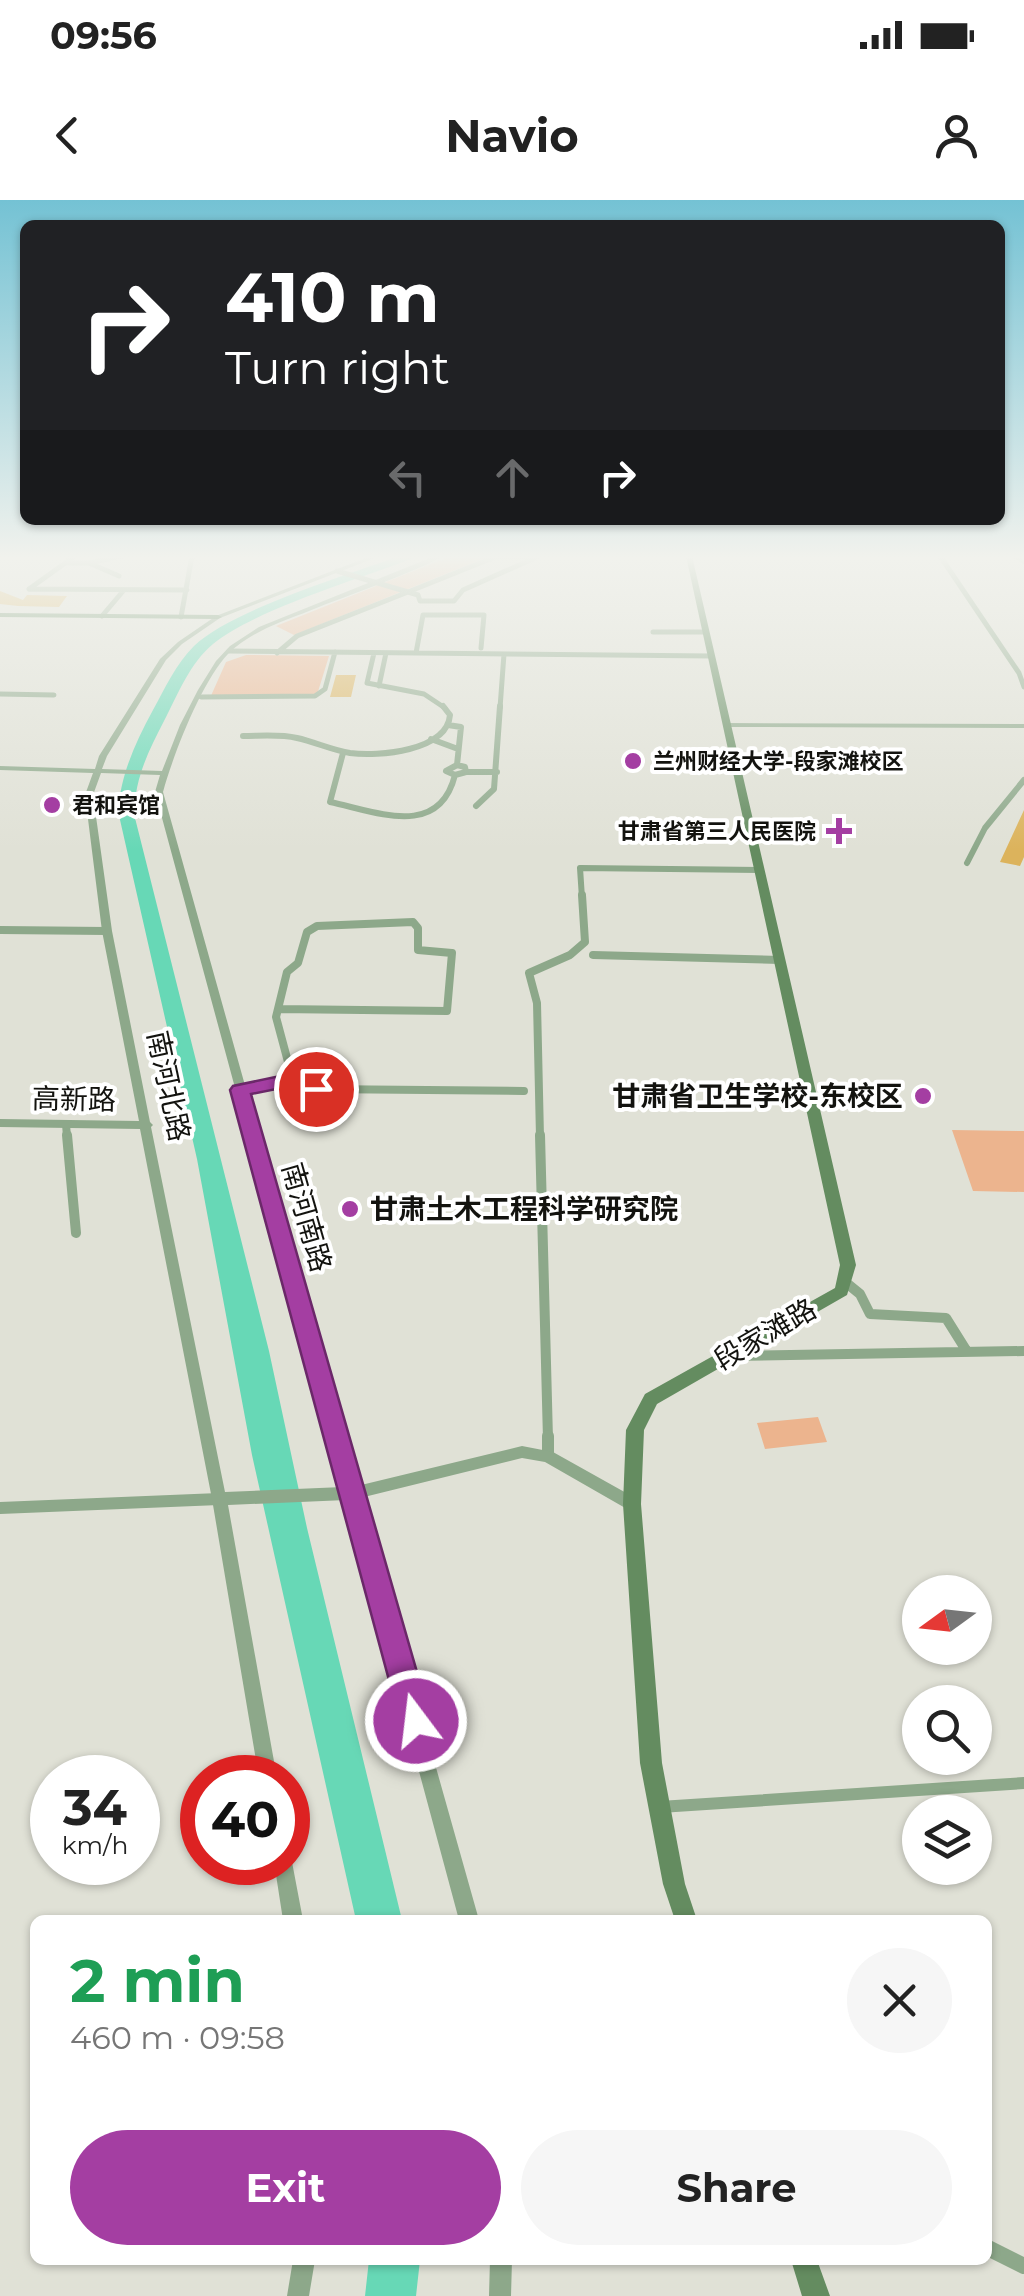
<!DOCTYPE html>
<html lang="en">
<head>
<meta charset="utf-8">
<style>
  body { margin:0; font-family:Montserrat,"Noto Sans SC",sans-serif; background:#f6f6f6; color:#222; height:100vh; display:flex; flex-direction:column; font-size:38px; white-space:nowrap }
  * { box-sizing:border-box; margin:0 }
  p { font-size:32px; color:#767676 }
  .icon { flex:none; width:55px; height:55px; fill:none; stroke:currentColor; stroke-width:2; stroke-linecap:round; stroke-linejoin:round }
  .map { position:relative; flex:1; overflow:hidden }
  .panel { position:absolute; left:30px; top:1715px; width:962px; height:350px; display:flex; flex-direction:column; background:#fff; border-radius:15px; box-shadow:0 2px 8px #0004 }
  .panel>* { flex:none }
  .guide { position:absolute; left:20px; top:20px; width:985px; height:305px; border-radius:15px; box-shadow:0 2px 8px #0004; background:#202124; color:#fff; overflow:hidden }
  .needle { width:65px; rotate:255deg }
  .buttons { position:absolute; left:902px; top:1375px; display:grid; gap:20px }
  .buttons a { display:grid; place-items:center; width:90px; height:90px; border-radius:50%; background:#fff; box-shadow:0 2px 8px #0004; font-size:50px }
  .speed { position:absolute; left:30px; top:1555px; display:flex; gap:20px; font-size:50px; font-weight:700; text-align:center }
  .speed>* { display:grid; place-content:center; width:130px; height:130px; border-radius:50%; background:#fff; box-shadow:0 2px 8px #0004; line-height:1 }
  .speed small { font-size:25px; font-weight:400 }
  .speed .limit { border:15px solid #d22; background:#fff; color:#111 }
  .pin { position:absolute; display:grid; place-items:center; width:85px; height:85px; color:#fff; margin:-42px; border:5px solid #fff; border-radius:50%; box-shadow:0 2px 10px #0007 }
  .me { position:absolute; width:110px; margin:-55px; rotate:345deg; stroke-linejoin:round; filter:drop-shadow(0 0 8px #0008) }
  .turn { display:flex; align-items:center; gap:35px; height:210px; padding:0 40px; font-size:45px }
  .turn .icon { width:130px; height:130px; stroke-width:2.5 }
  .turn b { display:block; font-size:70px; line-height:85px }
  .lanes { display:flex; align-items:center; height:95px; padding:0 40px; background:#0003; justify-content:center; gap:50px; direction:ltr }
  .lanes .off { opacity:.35 }
  .round { display:grid; place-items:center; flex:none; width:105px; height:105px; border-radius:52px; background:#f6f6f6 }
  .headline { display:flex; align-items:center; justify-content:space-between; height:170px; padding:0 40px }
  h1 { font-size:60px; font-weight:700; line-height:75px; color:#1e9e55 }
  .cta { display:flex; gap:20px; margin-top:auto; padding:20px 40px }
  .cta a { flex:1; height:115px; border-radius:60px; background:#a43ea2; color:#fff; font-size:40px; font-weight:700; line-height:115px; text-align:center }
  .cta a+a { background:#f6f6f6; color:#222 }
  .status { display:flex; justify-content:space-between; align-items:center; height:70px; padding:0 50px; background:#fff; direction:ltr }
  .status svg { height:28px; fill:currentColor }
  header { display:flex; justify-content:space-between; align-items:center; height:130px; padding:0 40px; background:#fff; font-size:45px; font-weight:700 }
  .map>svg:first-child { display:block }
  .green { fill:#ecb48e }
  .water { fill:#67d8b6 }
  .building { fill:#dcb35c }
  .lines { fill:none; stroke-linecap:round; stroke-linejoin:round }
  .minor-far5 { stroke:#8da88a; stroke-width:5 }
  .minor-far4 { stroke:#8da88a; stroke-width:6 }
  .minor-far3 { stroke:#8da88a; stroke-width:8 }
  .minor-far2 { stroke:#8da88a; stroke-width:10 }
  .minor-far1 { stroke:#8da88a; stroke-width:12 }
  .minor { stroke:#8da88a; stroke-width:16 }
  .tertiary { fill:#8da88a; fill-rule:evenodd }
  .secondary { fill:#648c60; fill-rule:evenodd }
  .route { fill:#a43ea2; stroke:#6b2869; stroke-width:2.5 }
  .poi-dot { fill:#a43ea2; stroke:#fff; stroke-width:4 }
  .labels { text-anchor:middle; stroke-width:8; stroke-linejoin:round; paint-order:stroke }
  .far-poi-label { font-size:22px; font-weight:bold; fill:#13130f; stroke:#fff; text-anchor:start }
  .street-label { font-size:28px; fill:#13130f; stroke:#fff }
  .poi-label { font-size:28px; font-weight:bold; fill:#13130f; stroke:#fff; text-anchor:end }
</style>
</head>
<body>
<div class="status"><b>09:56</b><svg viewBox="0 0 49 12"><path d="M0 12V9h3v3zM5 12V6h3v6zM10 12V3h3v9zM15 12V0h3v12zM26 1h20v11H26zM47 4h2v5h-2z"/></svg></div>
<header><svg class="icon" aria-label="back" viewBox="0 0 24 24"><path d="M15 5l-7 7 7 7"/></svg>Navio<svg class="icon" aria-label="person" viewBox="0 0 24 24"><circle cx="12" cy="8" r="4"/><path d="M4 21q1-7 8-7t8 7"/></svg></header>
<div class="map">
<svg width="1024" height="2096" viewBox="0 0 1024 2096">
  <rect width="100%" height="100%" fill="#e0e1d6"/>
  <path class="green" d="M451 356H490L294 435 276 426Z
    M246 455 329 456 316 498H210L226 462Z
    M952 930 1024 931V992L973 991Z
    M818 1217 827 1242 765 1249 757 1223Z"/>
  <path class="water" d="M399 356H418C364 378 255 409 213 444 190 463 178 494 164 521 148 552 135 578 134 614L269 1151 307 1328 402 1720H356L252 1255 197 959 118 611C121 574 135 543 153 510 165 488 176 464 194 446 231 410 348 375 399 356Z
    M369 2060H420L416 2096H365Z"/>
  <path class="building" d="M0 391 23 400 27 395 67 396 59 407 18 406 0 404Z
    M336 475H356L351 497H330Z
    M1024 610V657L1020 666 1000 662Z"/>
  <g class="lines">
    <path class="minor-far5" d="M940 356 1019 473 1024 487
      M495 357H537L463 390 454 401H420L418 395 408 392Z
      M69 363H89L119 376
      M89 363 121 356
      M337 371 408 392
      M29 389 187 390
      M29 389 75 356
      M102 416 124 390
      M181 417 192 356
      M653 432H706
      M229 451 712 456
      M277 453 297 436 408 392
      M374 453 367 483 424 494 445 508
      M416 453 423 415H484L481 448
      M379 486 386 453
      M0 494 54 495
      M201 497 315 496 325 489 335 452
      M500 508 504 454"/>
    <path class="minor-far4" d="M448 525 461 527 457 565
      M243 536C261 536 280 534 297 538 315 542 332 550 350 553 378 557 447 551 450 515L443 506
      M431 539 458 549
      M343 553 330 602C377 612 439 639 455 575
      M457 565 465 567 466 572 455 575 446 571Z
      M466 572H497
      M476 606 494 589 500 506
      M967 663 985 628 1024 580
      M582 698 580 668 760 670"/>
    <path class="minor-far3" d="M0 730 107 731
      M593 755 780 760
      M278 809 447 811 452 753 418 750V728L413 722 317 726 307 732 298 763 287 772 276 817 291 873 316 889 524 891
      M240 890 298 878
      M66 924 67 937
      M540 937 537 803 529 773 570 755 585 742 582 695"/>
    <path class="minor-far2" d="M67 935 76 1033
      M540 935 548 1239
      M844 1081 860 1094 870 1114 946 1118 966 1150
      M730 1156 1024 1151"/>
    <path class="minor-far1" d="M548 1236V1256
      M0 1308 219 1299
      M660 1607 1024 1583"/>
    <path class="minor" d="M988 2048 1024 2066"/>
    <path class="tertiary" d="M371 356H380L220 418 182 444 166 460 107 556 102 569 162 571 180 525 198 490 216 461 230 446 259 427 435 356H444C401 378 353 393 309 411 281 422 250 432 228 454 202 481 173 555 163 592L357 1286 522 1246 553 1252 637 1299 640 1304 637 1309 632 1311 627 1309 545 1262 522 1258 360 1298 479 1720H459L346 1300 228 1305 277 1578H259L212 1299 140 929 0 927V919L139 921 102 731 85 595 93 573 0 570V566L95 569 99 556 160 459 178 442 216 416ZM101 573 160 575 155 592 343 1287 225 1292 151 927 153 925 150 922 112 731 93 595Z
      M1009 356H1017L1024 360V364Z
      M724 523 1024 524V528L727 527 723 525Z
      M288 1655 292 1662 303 1720H283L274 1662H288Z
      M293 2060H315L309 2096H287Z
      M490 2060H512L511 2096H489Z"/>
    <path class="secondary" d="M686 356H692L856 1065 847 1095 657 1204 644 1230 641 1304 662 1563 685 1684 697 1720H675L663 1684 640 1563 623 1304 626 1230 645 1194 835 1088 840 1065Z
      M0 413 218 415 222 417 218 419 0 417Z
      M791 2060H817L830 2096H802Z"/>
  </g>
  <linearGradient id="sky" x2="0" y2="1"><stop stop-color="#74c2d4"/><stop offset="0.55" stop-color="#f1f2ed"/><stop offset="1" stop-color="#f1f2ed" stop-opacity="0"/></linearGradient>
  <rect width="1024" height="650" fill="url(#sky)"/>
  <path class="route" d="M299 872 323 884V894H308L296 885 251 894 431 1521 427 1532 416 1537 405 1532 400 1521 230 890 233 886Z"/>
  <g class="poi-dot">
    <circle cx="633" cy="561" r="10"/>
    <circle cx="52" cy="605" r="10"/>
    <path d="M834 616h10v10h10v10h-10v10h-10v-10h-10v-10h10z"/>
    <circle cx="923" cy="896" r="10"/>
    <circle cx="350" cy="1009" r="10"/>
  </g>
  <g class="labels">
    <g class="far-poi-label">
      <text x="653" y="569">兰州财经大学-段家滩校区</text>
      <text x="72" y="613">君和宾馆</text>
      <text x="816" y="639" text-anchor="end">甘肃省第三人民医院</text>
    </g>
    <g class="street-label">
      <text transform="translate(169 886) rotate(78)" y="10">南河北路</text>
      <text transform="translate(74 899) rotate(1)" y="10">高新路</text>
      <text transform="translate(307 1017) rotate(74)" y="10">南河南路</text>
      <text transform="translate(765 1134) rotate(-30)" y="10">段家滩路</text>
    </g>
    <g class="poi-label">
      <text x="903" y="906">甘肃省卫生学校-东校区</text>
      <text x="370" y="1019" text-anchor="start">甘肃土木工程科学研究院</text>
    </g>
  </g>
</svg>
<div class="buttons">
<a><svg class="needle" viewBox="-14 -14 28 28"><path d="M0-13l5 13h-10z" fill="#e53935"/><path d="M0 13l5-13h-10z" fill="#767676"/></svg></a>
<a><svg class="icon" aria-label="search" viewBox="0 0 24 24"><circle cx="10" cy="10" r="6"/><path d="M15 15l6 6"/></svg></a>
<a><svg class="icon" aria-label="layers" viewBox="0 0 24 24"><path d="M12 4l9 5-9 5-9-5zM3 14l9 5 9-5"/></svg></a>
</div>
<div class="speed"><div>34<small>km/h</small></div><div class="limit">40</div></div>
<div class="pin" style="left:316px;top:889px;background:#d93025"><svg class="icon" aria-label="arrive" viewBox="0 0 24 24"><path d="M6 21V4h12l-3 4 3 4H6"/></svg></div>
<svg class="me" style="left:416px;top:1521px" viewBox="-20 -20 40 40"><circle r="17" fill="#a43ea2" stroke="#fff" stroke-width="3"/><path d="M0-11L8 9 0 5-8 9z" fill="#fff"/></svg>
<div class="guide">
<div class="turn"><svg class="icon" aria-label="right" viewBox="0 0 24 24"><path d="M7 20v-9h11M14 6l5 5-5 5"/></svg><div><b>410 m</b>Turn right</div></div>
<div class="lanes"><svg class="icon off" aria-label="left" viewBox="0 0 24 24"><path d="M17 20v-9H6M10 6l-5 5 5 5"/></svg><svg class="icon off" aria-label="ahead" viewBox="0 0 24 24"><path d="M12 20V5M6 11l6-6 6 6"/></svg><svg class="icon" aria-label="right" viewBox="0 0 24 24"><path d="M7 20v-9h11M14 6l5 5-5 5"/></svg></div>
</div>
<section class="panel">
<div class="headline"><div><h1>2 min</h1><p>460 m · 09:58</p></div><a class="round"><svg class="icon" aria-label="close" viewBox="0 0 24 24"><path d="M6 6l12 12M18 6L6 18"/></svg></a></div>
<div class="cta"><a>Exit</a><a>Share</a></div>
</section>
</div>
</body>
</html>
